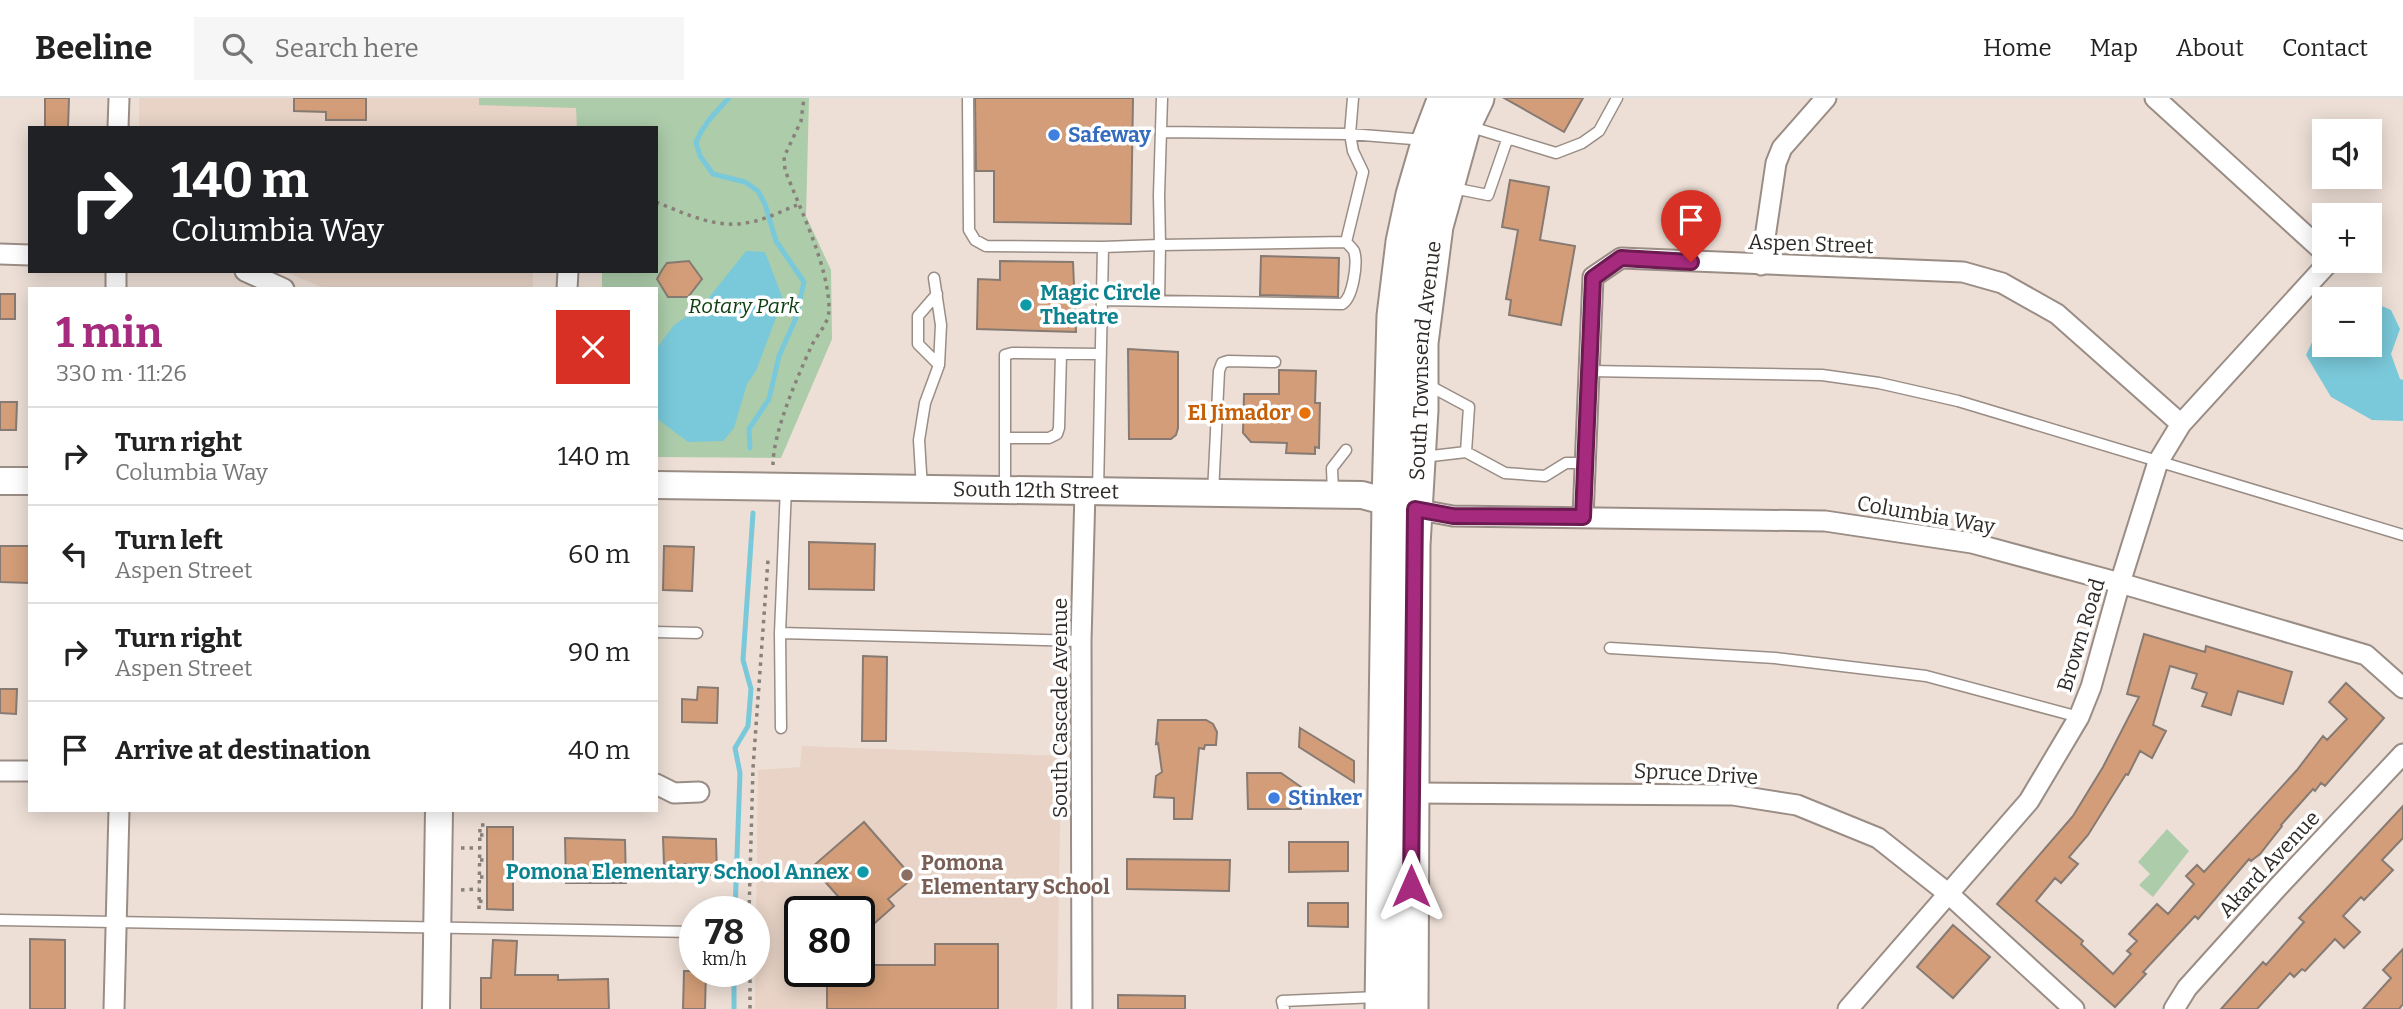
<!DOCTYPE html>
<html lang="en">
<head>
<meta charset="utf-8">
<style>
  body { margin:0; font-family:Bitter,serif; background:#f6f6f6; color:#222; height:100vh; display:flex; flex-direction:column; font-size:26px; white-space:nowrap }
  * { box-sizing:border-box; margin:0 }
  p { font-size:23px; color:#767676 }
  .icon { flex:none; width:38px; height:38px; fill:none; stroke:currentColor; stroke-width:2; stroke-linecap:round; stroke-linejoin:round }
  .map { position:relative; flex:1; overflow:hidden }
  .side { position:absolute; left:28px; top:189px; width:630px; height:525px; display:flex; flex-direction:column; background:#fff; border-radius:0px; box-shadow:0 4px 18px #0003 }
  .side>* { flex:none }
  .guide { position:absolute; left:28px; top:28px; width:630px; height:147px; border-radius:0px; box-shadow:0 4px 18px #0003; background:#202124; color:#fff; overflow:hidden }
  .fabs { position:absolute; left:2312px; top:21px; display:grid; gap:14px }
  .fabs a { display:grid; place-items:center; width:70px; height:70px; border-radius:0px; background:#fff; box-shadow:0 4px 18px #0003; font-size:35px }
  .speed { position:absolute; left:679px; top:798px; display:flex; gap:14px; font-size:35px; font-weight:700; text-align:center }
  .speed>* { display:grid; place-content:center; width:91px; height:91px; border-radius:50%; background:#fff; box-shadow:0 4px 18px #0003; line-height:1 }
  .speed small { font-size:18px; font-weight:400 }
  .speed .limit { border:4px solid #111; border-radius:10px; background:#fff; color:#111 }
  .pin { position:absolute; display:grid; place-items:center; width:60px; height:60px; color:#fff; margin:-72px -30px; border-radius:50% 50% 50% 0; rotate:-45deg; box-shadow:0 0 7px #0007 }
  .pin .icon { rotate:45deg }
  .me { position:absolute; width:77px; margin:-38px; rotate:0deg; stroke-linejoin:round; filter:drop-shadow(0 0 5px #0008) }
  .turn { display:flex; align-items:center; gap:24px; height:147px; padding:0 28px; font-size:32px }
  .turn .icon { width:91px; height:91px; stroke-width:2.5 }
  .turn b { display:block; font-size:49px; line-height:60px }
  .round { display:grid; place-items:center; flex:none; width:74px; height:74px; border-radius:0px; background:#f6f6f6 }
  .head { display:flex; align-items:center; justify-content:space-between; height:119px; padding:0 28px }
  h1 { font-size:42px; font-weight:700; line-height:52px; color:#a62a7d }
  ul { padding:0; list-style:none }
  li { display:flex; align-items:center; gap:21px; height:98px; padding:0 28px; border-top:2px solid #e0e0e0 }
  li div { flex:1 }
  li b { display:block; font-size:26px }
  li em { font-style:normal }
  header { display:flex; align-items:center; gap:42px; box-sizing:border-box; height:98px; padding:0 35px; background:#fff; border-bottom:2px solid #e0e0e0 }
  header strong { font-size:33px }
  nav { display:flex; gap:38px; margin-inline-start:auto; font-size:24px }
  .search { width:490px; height:63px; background:#f6f6f6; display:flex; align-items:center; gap:18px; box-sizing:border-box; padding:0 24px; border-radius:0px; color:#767676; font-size:26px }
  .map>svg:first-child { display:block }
  .built { fill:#e8d3c6; fill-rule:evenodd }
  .green { fill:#acccaa }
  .water { fill:#7ac9da }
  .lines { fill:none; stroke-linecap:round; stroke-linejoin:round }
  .stream { stroke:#7ac9da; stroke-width:5 }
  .building { fill:#d29d78; stroke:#877a72; stroke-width:2 }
  .lane-casing { stroke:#9a8d85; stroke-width:13 }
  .street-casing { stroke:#9a8d85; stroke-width:23 }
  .secondary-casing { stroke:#9a8d85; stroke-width:30 }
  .highway-casing { stroke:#9a8d85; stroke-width:37 }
  .path { stroke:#89807a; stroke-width:3.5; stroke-dasharray:3.5 5; stroke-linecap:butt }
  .lane { stroke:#fff; stroke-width:10 }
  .street { stroke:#fff; stroke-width:19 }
  .secondary { stroke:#fff; stroke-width:26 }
  .highway { stroke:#fff; stroke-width:33 }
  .route-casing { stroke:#6c1b51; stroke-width:18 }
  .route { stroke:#a62a7d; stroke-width:12 }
  .shop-dot { fill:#3f7fe0; stroke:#fff; stroke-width:2.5 }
  .culture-dot { fill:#0f9aa8; stroke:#fff; stroke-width:2.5 }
  .food-dot { fill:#e8710a; stroke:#fff; stroke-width:2.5 }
  .education-dot { fill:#8d6e63; stroke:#fff; stroke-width:2.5 }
  .labels { text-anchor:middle; stroke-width:7; stroke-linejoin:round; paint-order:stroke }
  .shop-label { font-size:21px; font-weight:bold; fill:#366cbe; stroke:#fff; text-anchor:start }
  .street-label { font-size:21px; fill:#2f2a27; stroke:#fff }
  .culture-label { font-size:21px; font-weight:bold; fill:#0d838f; stroke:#fff; text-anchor:start }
  .park-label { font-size:21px; font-style:italic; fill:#0d3d0f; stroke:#fff }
  .food-label { font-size:21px; font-weight:bold; fill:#c56008; stroke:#fff; text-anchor:end }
  .education-label { font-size:21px; font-weight:bold; fill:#785e54; stroke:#fff; text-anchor:start }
</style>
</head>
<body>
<header>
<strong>Beeline</strong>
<div class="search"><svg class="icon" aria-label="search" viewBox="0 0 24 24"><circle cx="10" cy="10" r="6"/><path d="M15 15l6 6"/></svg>Search here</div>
<nav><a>Home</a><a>Map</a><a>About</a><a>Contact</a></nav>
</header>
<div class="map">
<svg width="2403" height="911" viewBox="0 0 2403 911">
  <rect width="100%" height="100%" fill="#eddfd6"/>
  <path class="built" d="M139 0H577V30H139Z
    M283 173H533V191H332L324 190Z
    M802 648 1061 658 1057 911H755L758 672 800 669ZM800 814H859V873H800Z"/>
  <path class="green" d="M479 0H809L806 118 831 172 832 241 781 360 656 359V191H602V173H656V30H577L576 10 479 7Z
    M2167 731 2189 753 2153 799 2139 787 2150 776 2138 764Z"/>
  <path class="water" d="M746 153 765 154 783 201 756 273 747 286 734 330 723 343 688 344 656 320V251L674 227 703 207Z
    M2370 203 2391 212 2400 231 2391 256 2400 281 2403 282V323L2372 322 2331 299 2306 257 2324 219V247H2370Z"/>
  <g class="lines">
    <path class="stream" d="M729 0C715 15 704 25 696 44L700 58 713 76 745 84 758 93 765 106 776 143 804 184 796 220 779 258 769 301 749 331 750 350
      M735 814 740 675 735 650 748 628 751 591 743 562 753 415
      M734 911V873"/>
  </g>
  <path class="building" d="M45 0H69L68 30H45Z
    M294 0H366V22H326V14L294 13Z
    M975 0H1133L1131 126 994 124V73H976Z
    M1504 0H1583L1564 34Z
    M1510 82 1549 89 1540 142 1575 148 1561 227 1509 217 1511 202 1506 201 1518 132 1502 129Z
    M1261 158 1339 160 1338 199 1260 197Z
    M689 163 702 181 688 199H668L657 181 662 172 667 165Z
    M1000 163 1073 164 1076 234 977 231 978 181 1000 182Z
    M0 196H15V221H0Z
    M1128 251 1178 254V330L1176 337 1171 341H1129Z
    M1279 272 1316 273 1315 305H1320L1319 350 1315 349V356L1286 355 1287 345 1251 344 1243 335 1244 296H1279Z
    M0 304H17L16 332H0Z
    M809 444 875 446 874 492 809 491Z
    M0 448H30V485L0 484Z
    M664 448 694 449 692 493 663 492Z
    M2144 536 2205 554 2206 548 2292 574 2283 606 2238 593 2231 617 2202 608 2207 595 2192 590 2197 576 2170 568 2153 627 2166 633 2152 660 2140 653 2128 677 2126 676 2088 737 2069 759 2078 766 2061 785 2055 780 2036 803 2083 843 2081 846 2113 876 2131 856 2127 853 2137 843 2129 836 2157 806 2168 816 2194 786 2186 778 2197 767 2204 774 2297 672 2323 638 2327 642 2347 621 2329 604 2346 585 2384 620 2325 688 2321 685 2315 693 2313 691 2281 727 2282 728 2260 756 2251 763 2249 761 2198 821 2195 818 2143 874 2146 876 2115 909 1997 806 2073 718 2103 669 2139 599 2127 596Z
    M863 558 887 559 886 643H862Z
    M698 589 718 590 717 625 682 624V601L697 602Z
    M0 591H17L16 616 0 615Z
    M1158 622H1206L1213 626 1217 634 1216 647H1205L1204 651 1199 650 1192 721H1174V700L1154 699 1156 678 1162 674 1158 645 1156 646Z
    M1300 630 1354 663V684L1299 649Z
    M1247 675H1281L1301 689V711H1248Z
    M2403 708V740L2382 762 2393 772 2364 802 2361 799 2343 818 2360 834 2344 850 2335 841 2305 873 2302 871 2294 879 2290 875 2257 911H2221L2263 864 2266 867 2304 824 2299 820Z
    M864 724 913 780 888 801 894 808 859 839V814H852L812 769Z
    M487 729H513V812L487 811Z
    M663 739 716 741 717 777H694L692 766 664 767Z
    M565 740 625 742 626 785H566Z
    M1289 744H1348V773L1289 774Z
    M1127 761 1230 762 1229 793 1127 791Z
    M1308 805H1348V829L1308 828Z
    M1953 827 1990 859 1953 900 1917 869Z
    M30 841 65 842V911H30Z
    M493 842 517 843 515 877H558V882L608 881 609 911H481V880H491Z
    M935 846H998V911H827V873H859V867H935Z
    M2403 851V906L2399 911H2363L2391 880 2383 872Z
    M684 873H706L705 911H683Z
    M1118 897 1185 898V911H1118Z"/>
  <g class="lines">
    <defs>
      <path id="lane" d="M968 0 969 132 975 142 986 148 1103 149 1160 147 1159 203
        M1162 0 1159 97 1160 147 1346 144 1363 74 1353 53 1350 36 1353 0
        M1468 28 1556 55 1582 45 1599 33 1617 0
        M1161 34 1350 36 1425 42
        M1453 90 1488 97 1507 42
        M937 196 918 218V246L939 267
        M1102 202 1342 206C1353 200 1358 165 1354 153 1352 150 1349 147 1346 144
        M1589 273 1822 277 1879 285 1958 303 2403 437
        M1006 340H1049L1057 336 1059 330 1061 256
        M1466 354 1505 375 1545 378 1566 365H1586
        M1423 359 1466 354 1469 309 1428 287
        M922 391 919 342 925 305 939 267 941 227 934 180
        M1005 392V257L1012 255 1101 256
        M1098 393 1103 149
        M1213 395 1219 273 1222 265 1228 263 1275 264
        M1333 396 1332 370 1346 352
        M656 534 697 535
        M780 535 1081 543
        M1610 550 1775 560 1926 578 2079 619
        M781 630 780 535 786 389
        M0 822 695 834
        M1284 911 1282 903 1378 899"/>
      <path id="street" d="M2155 0 2324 154
        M118 30 119 0
        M0 156 30 157
        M1761 167 1776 65 1782 50 1826 0
        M116 173V191
        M245 173 284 191
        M567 191 568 173
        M1415 411 1453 418 1825 423 1972 445 2120 485 2366 557 2403 590
        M1583 419 1593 179 1621 160 1963 174 2002 185 2057 216 2181 326
        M0 673H30
        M656 686 674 695 699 694
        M1412 695 1733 697 1797 707 1878 740 1950 797 2074 911
        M114 911 119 712
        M1082 911 1081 543 1085 393
        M1848 911 2029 703 2079 619 2091 589 2120 485 2158 364 2181 326 2330 163
        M2174 911 2187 890 2278 789 2403 656"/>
      <g id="secondary">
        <path d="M0 383H30"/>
        <path id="s1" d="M656 387 1362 397 1407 409"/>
        <path d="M436 911 439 712"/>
      </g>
      <g id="highway">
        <path d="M1382 911 1389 404 1394 218 1403 144 1413 97 1429 42 1445 0"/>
        <path id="s2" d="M1411 911 1413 447 1421 312V245L1436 128 1464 27 1477 0"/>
      </g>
    </defs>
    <use href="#lane" class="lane-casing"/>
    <use href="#street" class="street-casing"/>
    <use href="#secondary" class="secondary-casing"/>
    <use href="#highway" class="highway-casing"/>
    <path class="path" d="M656 104C686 116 718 132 751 124 767 121 782 113 797 107
      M773 367C773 334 797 280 811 249 817 236 829 226 829 211 829 169 800 111 785 72L784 59 801 23 804 0
      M480 737H487
      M461 750H480
      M480 762H487
      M480 779H487
      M461 792 479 791
      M479 803 487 804
      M479 811 480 727H487
      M749 814 753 670 768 462
      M750 873V911"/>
    <use href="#lane" class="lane"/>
    <use href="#street" class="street"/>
    <use href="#secondary" class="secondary"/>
    <use href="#highway" class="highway"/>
  </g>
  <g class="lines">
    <defs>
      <path id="route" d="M1411 788 1415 411 1453 418 1583 419 1593 180 1621 160 1691 164"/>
    </defs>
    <use href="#route" class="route-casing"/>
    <use href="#route" class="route"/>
  </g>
  <g class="shop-dot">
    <circle cx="1054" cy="37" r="7"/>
    <circle cx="1274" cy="700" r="7"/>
  </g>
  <g class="culture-dot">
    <circle cx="1026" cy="207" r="7"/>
    <circle cx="863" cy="774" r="7"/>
  </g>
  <circle class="food-dot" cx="1305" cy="315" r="7"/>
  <circle class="education-dot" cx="907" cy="777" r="7"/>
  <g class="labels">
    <g class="shop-label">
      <text x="1068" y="44">Safeway</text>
      <text x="1288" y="707">Stinker</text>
    </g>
    <g class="street-label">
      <text transform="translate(1811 146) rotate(2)" y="7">Aspen Street</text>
      <text dy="7" stroke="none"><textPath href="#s2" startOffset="649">South Townsend Avenue</textPath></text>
      <text dy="7" stroke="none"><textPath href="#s1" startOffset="380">South 12th Street</textPath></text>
      <text transform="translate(1926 417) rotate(10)" y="7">Columbia Way</text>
      <text transform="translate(2081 537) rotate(-73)" y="7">Brown Road</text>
      <text transform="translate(1060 610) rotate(-90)" y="7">South Cascade Avenue</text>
      <text transform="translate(1696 676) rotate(3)" y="7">Spruce Drive</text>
      <text transform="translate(2269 766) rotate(-47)" y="7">Akard Avenue</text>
    </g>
    <g class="culture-label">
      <text x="1040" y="202">Magic Circle<tspan x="1040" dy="24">Theatre</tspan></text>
      <text x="849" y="781" text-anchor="end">Pomona Elementary School Annex</text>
    </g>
    <g class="park-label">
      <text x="744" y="215">Rotary Park</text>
    </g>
    <g class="food-label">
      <text x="1291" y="322">El Jimador</text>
    </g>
    <g class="education-label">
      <text x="921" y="772">Pomona<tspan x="921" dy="24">Elementary School</tspan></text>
    </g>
  </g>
</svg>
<div class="fabs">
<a><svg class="icon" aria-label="sound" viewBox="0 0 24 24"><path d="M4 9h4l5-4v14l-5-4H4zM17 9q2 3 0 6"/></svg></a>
<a>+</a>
<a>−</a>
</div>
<div class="speed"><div>78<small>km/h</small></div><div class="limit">80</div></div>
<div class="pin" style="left:1691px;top:164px;background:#d93025"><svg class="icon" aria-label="arrive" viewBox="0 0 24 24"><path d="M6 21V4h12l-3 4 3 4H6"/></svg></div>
<svg class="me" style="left:1411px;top:788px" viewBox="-20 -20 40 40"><path d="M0-17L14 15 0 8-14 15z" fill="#a62a7d" stroke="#fff" stroke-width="4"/></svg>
<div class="guide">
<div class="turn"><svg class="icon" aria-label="right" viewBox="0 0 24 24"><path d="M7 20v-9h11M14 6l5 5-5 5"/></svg><div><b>140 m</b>Columbia Way</div></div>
</div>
<section class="side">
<div class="head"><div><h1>1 min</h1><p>330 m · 11:26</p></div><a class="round" style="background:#d93025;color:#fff"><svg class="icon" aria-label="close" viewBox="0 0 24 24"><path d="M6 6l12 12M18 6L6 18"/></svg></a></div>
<ul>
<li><svg class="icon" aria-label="right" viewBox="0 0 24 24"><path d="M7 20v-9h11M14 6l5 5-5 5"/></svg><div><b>Turn right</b><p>Columbia Way</p></div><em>140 m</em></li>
<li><svg class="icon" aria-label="left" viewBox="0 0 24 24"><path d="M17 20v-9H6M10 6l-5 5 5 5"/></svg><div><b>Turn left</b><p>Aspen Street</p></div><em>60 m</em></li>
<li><svg class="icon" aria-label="right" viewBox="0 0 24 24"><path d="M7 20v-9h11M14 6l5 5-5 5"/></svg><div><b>Turn right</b><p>Aspen Street</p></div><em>90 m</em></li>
<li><svg class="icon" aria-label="arrive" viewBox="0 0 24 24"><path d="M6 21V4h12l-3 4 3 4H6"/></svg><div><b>Arrive at destination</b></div><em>40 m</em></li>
</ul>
</section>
</div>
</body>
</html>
